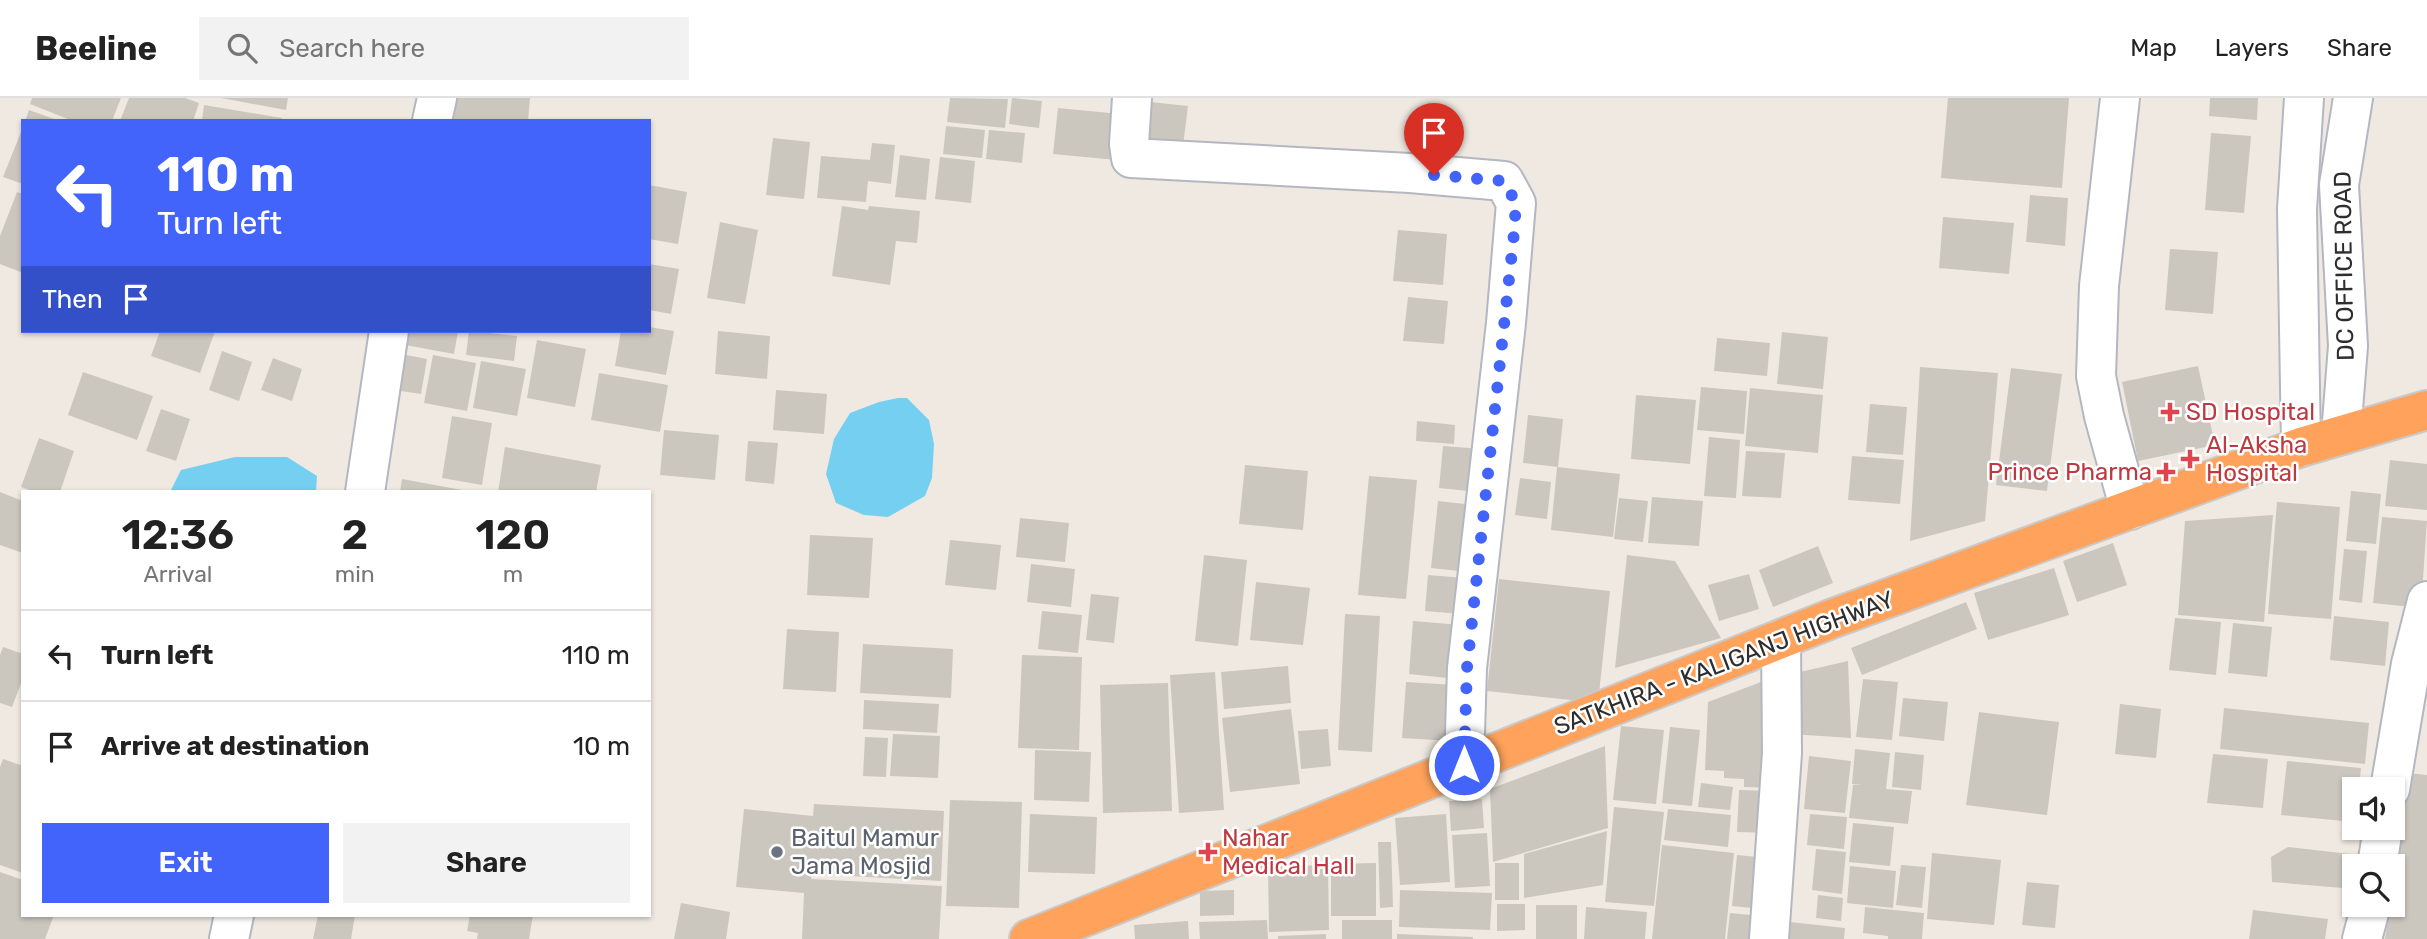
<!DOCTYPE html>
<html lang="en">
<head>
<meta charset="utf-8">
<style>
  body { margin:0; font-family:Rubik,sans-serif; background:#f2f2f2; color:#222; height:100vh; display:flex; flex-direction:column; font-size:26px; white-space:nowrap }
  * { box-sizing:border-box; margin:0 }
  p { font-size:23px; color:#767676 }
  .icon { flex:none; width:38px; height:38px; fill:none; stroke:currentColor; stroke-width:2; stroke-linecap:round; stroke-linejoin:round }
  .map { position:relative; flex:1; overflow:hidden }
  .sheet { position:absolute; left:21px; top:392px; width:630px; height:427px; display:flex; flex-direction:column; background:#fff; border-radius:0px; box-shadow:0 2px 5px #0004 }
  .sheet>* { flex:none }
  .guide { position:absolute; left:21px; top:21px; width:630px; height:214px; border-radius:0px; box-shadow:0 2px 5px #0004; background:#4264fb; color:#fff; overflow:hidden }
  .tools { position:absolute; left:2342px; top:679px; display:grid; gap:14px }
  .tools a { display:grid; place-items:center; width:63px; height:63px; border-radius:0px; background:#fff; box-shadow:0 2px 5px #0004; font-size:35px }
  .pin { position:absolute; display:grid; place-items:center; width:60px; height:60px; color:#fff; margin:-72px -30px; border-radius:50% 50% 50% 0; rotate:-45deg; box-shadow:0 0 7px #0007 }
  .pin .icon { rotate:45deg }
  .me { position:absolute; width:77px; margin:-38px; rotate:0deg; stroke-linejoin:round; filter:drop-shadow(0 0 5px #0008) }
  .turn { display:flex; align-items:center; gap:24px; height:147px; padding:0 21px; font-size:32px }
  .turn .icon { width:91px; height:91px; stroke-width:2.5 }
  .turn b { display:block; font-size:49px; line-height:60px }
  .then { display:flex; align-items:center; height:66px; padding:0 21px; background:#0003; gap:14px; font-size:26px }
  .eta { display:flex; justify-content:space-evenly; align-items:center; height:119px; text-align:center }
  .eta b { font-size:42px; font-weight:600; line-height:49px }
  .cta { display:flex; gap:14px; margin-top:auto; padding:14px 21px }
  .cta a { flex:1; height:80px; border-radius:0px; background:#4264fb; color:#fff; font-size:28px; font-weight:600; line-height:80px; text-align:center }
  .cta a+a { background:#f2f2f2; color:#222 }
  ul { padding:0; list-style:none }
  li { display:flex; align-items:center; gap:21px; height:91px; padding:0 21px; border-top:2px solid #e0e0e0 }
  li div { flex:1 }
  li b { display:block; font-size:26px }
  li em { font-style:normal }
  header { display:flex; align-items:center; gap:42px; box-sizing:border-box; height:98px; padding:0 35px; background:#fff; border-bottom:2px solid #e0e0e0 }
  header strong { font-size:33px }
  nav { display:flex; gap:38px; margin-inline-start:auto; font-size:24px }
  .search { width:490px; height:63px; background:#f2f2f2; display:flex; align-items:center; gap:18px; box-sizing:border-box; padding:0 24px; border-radius:0px; color:#767676; font-size:26px }
  .map>svg:first-child { display:block }
  .water { fill:#75cff0 }
  .building { fill:#cbc7bf }
  .lines { fill:none; stroke-linecap:round; stroke-linejoin:round }
  .street-casing { stroke:#b4b7c1; stroke-width:42 }
  .secondary-casing { stroke:#b4b7c1; stroke-width:42 }
  .highway-casing { stroke:#c9c9c9; stroke-width:42 }
  .street { stroke:#fff; stroke-width:38 }
  .secondary { stroke:#fff; stroke-width:38 }
  .highway { stroke:#ffa35c; stroke-width:38 }
  .route { stroke:#4264fb; stroke-width:12; stroke-dasharray:0 21.6 }
  .health-dot { fill:#e0444e; stroke:#fff; stroke-width:2.5 }
  .worship-dot { fill:#6b7280; stroke:#fff; stroke-width:2.5 }
  .labels { text-anchor:middle; stroke-width:5; stroke-linejoin:round; paint-order:stroke }
  .street-label { font-size:24px; fill:#2e2e2e; stroke:#fff }
  .health-label { font-size:24px; fill:#be3a42; stroke:#fff; text-anchor:start }
  .worship-label { font-size:24px; fill:#5b616d; stroke:#fff; text-anchor:start }
</style>
</head>
<body>
<header>
<strong>Beeline</strong>
<div class="search"><svg class="icon" aria-label="search" viewBox="0 0 24 24"><circle cx="10" cy="10" r="6"/><path d="M15 15l6 6"/></svg>Search here</div>
<nav><a>Map</a><a>Layers</a><a>Share</a></nav>
</header>
<div class="map">
<svg width="2427" height="841" viewBox="0 0 2427 841">
  <rect width="100%" height="100%" fill="#efe9e1"/>
  <path class="water" d="M898 300H907L929 322 934 346 932 380 925 398 888 419 864 417 836 405 826 376 834 341 850 315 879 304Z
    M235 359H287L317 378 316 394H170L181 372Z"/>
  <path class="building" d="M32 0H121L112 23H73L30 6Z
    M129 0H185L199 5 193 23H120Z
    M221 0H288L286 12Z
    M457 0H530L528 23H454Z
    M950 0 1008 1 1005 30 947 24Z
    M1012 0 1042 3 1039 30 1009 26Z
    M1948 0H2069L2062 90 1941 80Z
    M2210 0H2258L2257 22 2209 18Z
    M1141 3 1188 8 1183 48 1137 43Z
    M204 7 282 20 281 23H202Z
    M1058 10 1120 16 1116 62 1053 56Z
    M29 12 57 22V23H25Z
    M946 28 985 32 982 60 943 56Z
    M23 29V86L3 79Z
    M989 32 1025 35 1022 65 986 61Z
    M2211 35 2251 38 2244 115 2205 112Z
    M773 40 810 44 804 101 766 97Z
    M872 45 895 47 891 86 868 83 866 104 817 100 821 58 870 62Z
    M900 57 930 61 926 102 895 99Z
    M940 59 975 63 971 105 935 101Z
    M649 87 687 94 678 146 649 141Z
    M17 94 23 96V175L0 166V138Z
    M2030 97 2068 100 2065 148 2026 144Z
    M842 108 868 112 869 108 920 113 917 145 896 143 890 187 832 178Z
    M1943 119 2014 125 2009 176 1939 170Z
    M720 124 758 132 745 206 707 200Z
    M1398 132 1447 136 1443 187 1393 183Z
    M2170 151 2218 154 2213 216 2165 212Z
    M649 166 679 171 671 216 649 212Z
    M1408 199 1448 203 1444 246 1403 243Z
    M649 229 674 233 666 277 615 268 621 233H649Z
    M160 233H215L200 275 151 258Z
    M402 233H458L454 256 400 246Z
    M469 233 517 238 514 263 466 257Z
    M718 233 770 238 767 281 715 276Z
    M1782 234 1828 239 1823 291 1777 286Z
    M1717 240 1770 245 1767 278 1714 273Z
    M537 242 586 251 575 309 527 300Z
    M222 253 252 264 239 303 209 292Z
    M401 256 427 261 421 296 394 292Z
    M433 257 476 265 467 313 424 305Z
    M273 260 302 271 292 303 261 292Z
    M481 263 526 271 517 318 473 310Z
    M2198 268 2215 347 2138 363 2122 284Z
    M1920 269 1998 275 1985 423 1910 443Z
    M2011 270 2062 276 2047 393 1996 387Z
    M83 274 153 298 137 342 68 317Z
    M599 275 668 287 660 334 591 322Z
    M1701 289 1747 293 1744 336 1697 332Z
    M1750 290 1823 297 1818 355 1745 348Z
    M776 292 827 296 824 336 773 332Z
    M1636 297 1696 302 1690 366 1631 361Z
    M1870 306 1907 309 1903 357 1866 354Z
    M161 311 190 321 176 363 146 353Z
    M1528 317 1563 321 1558 369 1523 365Z
    M452 318 492 325 482 387 442 380Z
    M1417 323 1455 327 1454 346 1416 343Z
    M664 332 719 337 715 382 660 377Z
    M1709 339 1740 342 1736 400 1704 398Z
    M39 340 74 353 60 394H35L21 389Z
    M748 343 778 345 774 386 745 383Z
    M1443 348 1482 351 1478 394 1439 390Z
    M505 349 601 367 596 394H498Z
    M1746 353 1785 355 1781 400 1742 398Z
    M1852 358 1904 362 1900 406 1848 402Z
    M2390 362 2427 366V412L2385 408Z
    M1245 367 1308 373 1303 432 1239 426Z
    M1557 369 1620 376 1613 439 1551 432Z
    M1369 378 1417 382 1406 501 1358 497Z
    M1520 380 1551 384 1547 421 1515 417Z
    M402 381 462 392V394H400Z
    M2351 393 2381 396 2376 446 2346 443Z
    M0 394 23 403V455L0 447Z
    M1652 399 1703 403 1699 448 1648 445Z
    M1619 400 1648 403 1643 444 1614 441Z
    M1438 403 1474 407 1468 474 1431 470Z
    M2277 404 2340 409 2331 521 2268 516Z
    M2273 417 2264 524 2178 517 2185 423Z
    M2382 419 2427 423 2421 510 2373 505Z
    M1020 420 1069 425 1065 464 1016 459Z
    M810 437 873 440 869 500 807 497Z
    M950 442 1001 447 996 492 945 487Z
    M2113 445 2127 487 2077 504 2063 463Z
    M1818 448 1833 485 1773 509 1759 472Z
    M2344 451 2367 453 2362 505 2339 502Z
    M1204 457 1247 462 1238 548 1195 543Z
    M1627 457 1675 463 1721 540 1615 570Z
    M1031 466 1075 471 1071 509 1027 504Z
    M2054 470 2069 517 1988 542 1974 495Z
    M1749 476 1759 511 1719 523 1708 487Z
    M1428 477 1465 480 1461 516 1425 513Z
    M1499 481 1610 493 1598 605 1487 593Z
    M1256 484 1310 490 1303 547 1250 542Z
    M1091 496 1119 499 1114 545 1086 542Z
    M1966 504 1977 531 1862 577 1851 550Z
    M1042 513 1082 517 1078 555 1038 551Z
    M1345 516 1380 518 1372 654 1338 652Z
    M2334 518 2389 524 2385 568 2330 562Z
    M2175 520 2221 524 2216 577 2169 572Z
    M1413 523 1462 527 1457 581 1409 576Z
    M2233 525 2272 529 2267 579 2228 575Z
    M787 531 839 534 836 594 783 591Z
    M863 546 953 551 951 600 860 595Z
    M3 549 23 556V580L12 609 0 605V557Z
    M1022 557 1082 559 1079 652 1018 650Z
    M1848 563 1851 640 1790 636 1787 577Z
    M1288 568 1291 605 1224 611 1221 574Z
    M1215 574 1224 712 1179 715 1170 577Z
    M1769 581 1773 690 1744 689V681L1724 680V673L1705 672 1708 604Z
    M1863 581 1898 584 1892 642 1856 639Z
    M1406 584 1455 587 1451 643 1402 640Z
    M1168 585 1172 713 1103 715 1100 587Z
    M1903 600 1948 604 1944 643 1899 638Z
    M864 602 939 606 937 635 863 631Z
    M2120 606 2161 611 2156 660 2115 656Z
    M2224 610 2369 625 2365 666 2220 651Z
    M1291 611 1300 686 1230 694 1222 620Z
    M1979 614 2059 624 2047 717 1966 707Z
    M1621 628 1664 632 1656 706 1613 702Z
    M1670 629 1700 632 1692 708 1662 705Z
    M1328 631 1331 668 1301 671 1298 633Z
    M893 636 940 638 938 680 890 678Z
    M865 639 888 640 886 679 863 678Z
    M1605 648 1608 730 1493 764 1490 691Z
    M1855 651 1890 655 1886 691 1912 693 1908 726 1849 720 1853 687H1862L1852 686Z
    M1035 652 1091 654 1089 704 1034 702Z
    M1895 654 1924 657 1921 692 1892 689Z
    M2213 656 2268 661 2263 710 2207 705Z
    M1809 658 1851 663 1845 715 1804 711Z
    M3 661 23 668V775L0 767V669Z
    M2287 663 2361 670 2359 691H2354V724L2281 717Z
    M2407 675 2427 677V841H2385L2390 807H2392Z
    M1701 685 1733 689 1730 712 1698 709Z
    M1739 692 1773 693 1772 735 1737 734Z
    M1482 701 1484 730 1451 733 1449 703Z
    M950 702 1022 704 1019 810 946 808Z
    M814 706 944 713 941 783 812 776 811 781 942 788 939 841H802L804 795 736 789 744 711 813 718Z
    M1614 709 1664 714 1654 808 1605 804Z
    M1668 711 1731 717 1728 749 1664 742Z
    M1030 716 1097 719 1095 776 1028 774Z
    M1446 716 1450 784 1400 787 1395 720Z
    M1810 716 1847 719 1844 751 1807 747Z
    M1853 725 1894 729 1890 768 1849 764Z
    M1607 733 1603 787 1524 800V756Z
    M1487 735 1490 788 1455 790 1452 737Z
    M1378 744H1391L1393 809 1380 810Z
    M1662 747 1734 755 1725 841H1652Z
    M2288 749 2350 756 2342 790 2272 784 2271 759Z
    M1816 751 1846 754 1842 796 1812 792Z
    M1932 755 2001 762 1994 827 1927 821Z
    M1737 757 1767 760 1762 811 1732 808Z
    M1376 765V818H1331V766Z
    M1495 765H1519V802H1495Z
    M1328 767 1329 832 1269 834 1268 769Z
    M1901 767 1926 769 1922 810 1896 807Z
    M1850 768 1896 773 1893 810 1847 805Z
    M0 774 23 782V817H54L45 841H0Z
    M2027 784 2059 787 2055 830 2022 827Z
    M1234 792V817L1200 818V793Z
    M1400 792 1492 795 1490 832 1399 829Z
    M1818 797 1843 800 1841 823 1816 820Z
    M681 805 730 814 726 841H674Z
    M1497 806H1525V832L1497 833Z
    M1536 807H1577V841H1536Z
    M1586 809 1647 814 1645 841H1584Z
    M1865 809 1924 815 1922 841H1888V838L1863 835Z
    M2253 812 2328 821 2325 841H2249Z
    M1730 815 1761 818 1759 841H1727Z
    M318 817H355L351 841H313Z
    M470 817H533L529 841H477L478 835 467 833Z
    M1267 822 1268 841H1200L1199 824Z
    M1342 822H1392V841H1342Z
    M1188 823 1189 841H1135L1134 827Z
    M1790 824 1845 830 1844 841H1788Z
    M1326 836V841H1278V838Z
    M1397 836 1473 839V841H1397Z"/>
  <g class="lines">
    <defs>
      <path id="street" d="M1132 0 1129 46 1131 60 1410 75 1504 83 1516 105 1506 225 1467 570 1464 667
        M432 23 437 0
        M2301 349 2297 111 2304 0
        M365 394 389 233
        M2390 691 2411 566 2427 503
        M2377 768 2383 730
        M229 841 234 817
        M2362 841 2371 807"/>
      <path id="secondary" d="M2120 0 2099 188 2096 278 2104 318 2130 412
        M2341 337 2348 248 2339 87 2353 0
        M1769 841 1782 655 1781 541"/>
      <path id="highway" d="M1029 841 1831 521 2301 349 2427 312"/>
    </defs>
    <use href="#street" class="street-casing"/>
    <use href="#secondary" class="secondary-casing"/>
    <use href="#highway" class="highway-casing"/>
    <use href="#street" class="street"/>
    <use href="#secondary" class="secondary"/>
    <use href="#highway" class="highway"/>
  </g>
  <g class="lines">
    <path class="route" d="M1434 77 1504 83 1516 105 1514 135 1467 570 1464 667"/>
  </g>
  <g class="health-dot">
    <path d="M2166.5 303.5h7v7h7v7h-7v7h-7v-7h-7v-7h7z"/>
    <path d="M2186.5 350.5h7v7h7v7h-7v7h-7v-7h-7v-7h7z"/>
    <path d="M2162.5 363.5h7v7h7v7h-7v7h-7v-7h-7v-7h7z"/>
    <path d="M1204.5 743.5h7v7h7v7h-7v7h-7v-7h-7v-7h7z"/>
  </g>
  <circle class="worship-dot" cx="777" cy="754" r="7"/>
  <g class="labels">
    <g class="street-label">
      <text transform="translate(2344 168) rotate(-91)" y="8">DC OFFICE ROAD</text>
      <text transform="translate(1724 565) rotate(-21)" y="8">SATKHIRA - KALIGANJ HIGHWAY</text>
    </g>
    <g class="health-label">
      <text x="2186" y="322">SD Hospital</text>
      <text x="2206" y="355">Al-Aksha<tspan x="2206" dy="28">Hospital</tspan></text>
      <text x="2152" y="382" text-anchor="end">Prince Pharma</text>
      <text x="1222" y="748">Nahar<tspan x="1222" dy="28">Medical Hall</tspan></text>
    </g>
    <g class="worship-label">
      <text x="791" y="748">Baitul Mamur<tspan x="791" dy="28">Jama Mosjid</tspan></text>
    </g>
  </g>
</svg>
<div class="tools">
<a><svg class="icon" aria-label="sound" viewBox="0 0 24 24"><path d="M4 9h4l5-4v14l-5-4H4zM17 9q2 3 0 6"/></svg></a>
<a><svg class="icon" aria-label="search" viewBox="0 0 24 24"><circle cx="10" cy="10" r="6"/><path d="M15 15l6 6"/></svg></a>
</div>
<div class="pin" style="left:1434px;top:77px;background:#d93025"><svg class="icon" aria-label="arrive" viewBox="0 0 24 24"><path d="M6 21V4h12l-3 4 3 4H6"/></svg></div>
<svg class="me" style="left:1464px;top:667px" viewBox="-20 -20 40 40"><circle r="17" fill="#4264fb" stroke="#fff" stroke-width="3"/><path d="M0-11L8 9 0 5-8 9z" fill="#fff"/></svg>
<div class="guide">
<div class="turn"><svg class="icon" aria-label="left" viewBox="0 0 24 24"><path d="M17 20v-9H6M10 6l-5 5 5 5"/></svg><div><b>110 m</b>Turn left</div></div>
<div class="then">Then<svg class="icon" aria-label="arrive" viewBox="0 0 24 24"><path d="M6 21V4h12l-3 4 3 4H6"/></svg></div>
</div>
<section class="sheet">
<div class="eta">
<div><b>12:36</b><p>Arrival</p></div>
<div><b>2</b><p>min</p></div>
<div><b>120</b><p>m</p></div>
</div>
<ul>
<li><svg class="icon" aria-label="left" viewBox="0 0 24 24"><path d="M17 20v-9H6M10 6l-5 5 5 5"/></svg><div><b>Turn left</b></div><em>110 m</em></li>
<li><svg class="icon" aria-label="arrive" viewBox="0 0 24 24"><path d="M6 21V4h12l-3 4 3 4H6"/></svg><div><b>Arrive at destination</b></div><em>10 m</em></li>
</ul>
<div class="cta"><a>Exit</a><a>Share</a></div>
</section>
</div>
</body>
</html>
